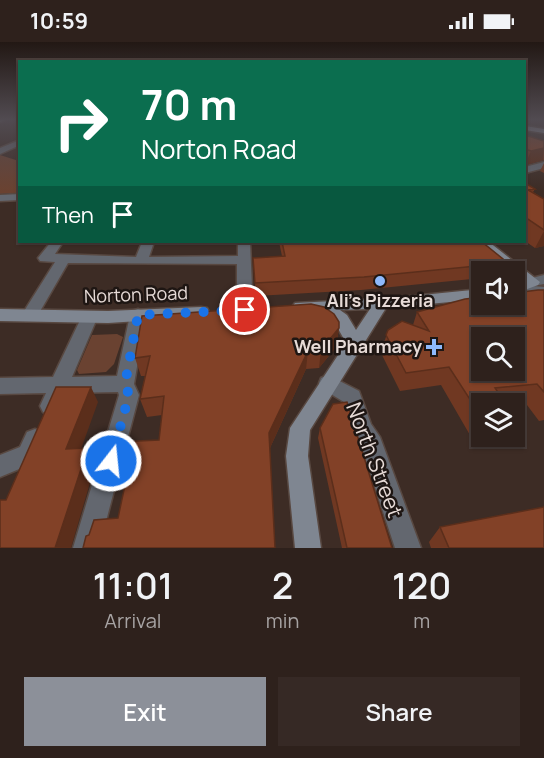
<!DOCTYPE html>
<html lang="en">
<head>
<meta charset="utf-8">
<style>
  body { margin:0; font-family:Manrope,sans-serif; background:#362925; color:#f1f3f6; height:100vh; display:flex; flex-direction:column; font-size:22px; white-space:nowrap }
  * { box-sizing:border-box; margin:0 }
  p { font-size:20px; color:#a7a3a3 }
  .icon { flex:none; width:33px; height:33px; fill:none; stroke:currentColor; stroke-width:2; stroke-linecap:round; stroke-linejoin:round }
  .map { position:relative; height:506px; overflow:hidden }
  .side { display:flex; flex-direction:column; background:#2e211c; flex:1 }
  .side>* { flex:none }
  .guide { position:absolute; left:18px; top:18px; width:508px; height:183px; border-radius:0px; box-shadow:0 2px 4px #0004,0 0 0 2px #493e3b; background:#0b6e4f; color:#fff; overflow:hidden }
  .buttons { position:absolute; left:471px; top:219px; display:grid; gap:12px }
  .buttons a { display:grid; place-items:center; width:54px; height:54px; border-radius:0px; background:#2e211c; box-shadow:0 2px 4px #0004,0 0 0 2px #493e3b; font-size:30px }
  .pin { position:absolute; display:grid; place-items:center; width:51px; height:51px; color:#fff; margin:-26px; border:3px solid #fff; border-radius:50%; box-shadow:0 2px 6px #0007 }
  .me { position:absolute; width:66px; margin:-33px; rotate:16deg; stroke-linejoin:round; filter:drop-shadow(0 0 4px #0008) }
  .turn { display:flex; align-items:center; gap:21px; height:126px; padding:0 24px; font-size:27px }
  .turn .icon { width:78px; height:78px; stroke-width:2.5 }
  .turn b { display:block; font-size:42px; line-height:51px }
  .then { display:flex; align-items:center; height:57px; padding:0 24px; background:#0003; gap:12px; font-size:22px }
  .eta { display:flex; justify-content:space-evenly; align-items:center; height:102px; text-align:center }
  .eta b { font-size:36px; font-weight:600; line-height:42px }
  .primary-button { display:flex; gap:12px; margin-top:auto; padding:12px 24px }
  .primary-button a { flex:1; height:69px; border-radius:0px; background:#8c9099; color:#fff; font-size:24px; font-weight:600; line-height:69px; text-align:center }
  .primary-button a+a { background:#362925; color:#f1f3f6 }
  .status { display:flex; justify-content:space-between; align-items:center; height:42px; padding:0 30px; background:#2e211c; direction:ltr }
  .status svg { height:16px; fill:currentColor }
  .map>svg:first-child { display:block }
  .green { fill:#6a4231 }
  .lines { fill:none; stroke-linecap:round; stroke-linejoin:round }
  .street-casing { stroke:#584841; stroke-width:3 }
  .secondary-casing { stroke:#584841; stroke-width:3 }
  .primary-casing { stroke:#584841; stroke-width:3 }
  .street { fill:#63676f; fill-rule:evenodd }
  .secondary { fill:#7f8691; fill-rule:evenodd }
  .primary { fill:#949dac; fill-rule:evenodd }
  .wall { fill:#703822 }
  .shaded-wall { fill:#5b2e1b }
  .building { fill:#824127; stroke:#5b2e1b; stroke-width:1.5; fill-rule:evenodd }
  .route { stroke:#1a73e8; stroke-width:10; stroke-dasharray:0 18 }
  .poi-dot { fill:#8eb9fc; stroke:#1e1613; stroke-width:2 }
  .labels { text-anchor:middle; stroke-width:5; stroke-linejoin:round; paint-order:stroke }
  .street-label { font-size:18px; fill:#e7dbd7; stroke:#1e1613 }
  .poi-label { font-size:18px; font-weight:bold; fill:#e7dbd7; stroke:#1e1613 }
  .near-street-label { font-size:21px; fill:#e7dbd7; stroke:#1e1613 }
</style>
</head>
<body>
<div class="status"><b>10:59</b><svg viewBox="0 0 49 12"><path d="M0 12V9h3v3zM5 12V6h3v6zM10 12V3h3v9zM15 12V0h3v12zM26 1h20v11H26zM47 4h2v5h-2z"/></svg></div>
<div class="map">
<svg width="544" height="506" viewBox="0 0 544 506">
  <rect width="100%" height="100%" fill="#3d2c25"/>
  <path class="green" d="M0 113 19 119V151L0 152Z
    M117 292 123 295 114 322 106 330 79 332 77 328 92 293Z"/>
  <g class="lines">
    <defs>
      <path id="street" d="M20 98V103L0 112V106Z
        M544 120V126L525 131V125Z
        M20 152V158L0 159V153Z
        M51 200H63L55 212 136 215 142 200H154L149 215 238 214V200H250L253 268 251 272H239L237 268V222L68 221 35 278H23L21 274 55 220 40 219 38 216Z
        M544 233V242L533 244 544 245V255L514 253V243L532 244 526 240 528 237Z
        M138 267 144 269 146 273 134 342 139 353 99 506H73L119 353 118 350 66 351 57 370 50 373 43 370 40 364 46 351 0 352V336L53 335 82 274 84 270H96L98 274 72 335 117 334 130 273 132 269Z
        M328 333 359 349 371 382 380 395 421 506H395L360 400 352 387 344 360 321 346 319 341 321 336Z
        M35 387 43 390 46 397 36 420 0 435V413L20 405 27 390Z"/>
      <path id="secondary" d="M476 200H489L540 240 538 243 514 252V242L522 239 514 232V230H511Z
        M482 247V257L386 266 310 388 308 414 321 506H295L286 414 290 386 346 301 335 281 319 269H295L292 265 295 261 392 256ZM370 267 356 288 347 273 340 268Z
        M201 265 207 266 209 270 207 274 201 275 108 281 0 279V267L108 269Z"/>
      <path id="primary" d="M0 78H5L0 80Z
        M525 84 544 87V91L525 88Z"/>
    </defs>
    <use href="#street" class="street-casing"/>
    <use href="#secondary" class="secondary-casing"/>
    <use href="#primary" class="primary-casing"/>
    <use href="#street" class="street"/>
    <use href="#secondary" class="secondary"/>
    <use href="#primary" class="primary"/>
  </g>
  <path class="wall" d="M525 93 544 99V118L525 123Z
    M544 121V131L540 129Z
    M525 141 535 147 533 150 544 157V204L535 206 525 199Z
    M279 200H298L300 202 327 200H482L508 221 504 230H482V236L361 248 256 254 253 216 282 214Z
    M544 248V378L539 379 524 359 506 362H482V394H505L474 400 441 343 400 349 381 311 388 288 413 283 417 270Z
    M339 286 336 305 319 326 306 327 270 406 118 476 125 447H117L107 431 159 398 162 373 147 375 140 357 145 334H141L135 316Z
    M320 386 392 506H342L318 396Z
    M440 485 544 506H431L429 500Z"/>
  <path class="shaded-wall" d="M544 106 543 118 525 123 531 109Z
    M544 189V204L535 206Z
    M339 286 336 305 319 326 321 308Z
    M308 309 306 327 269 408V391Z
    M91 345 98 360 76 421 66 407Z
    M88 406 96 420 71 506H55Z"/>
  <path class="building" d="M525 93 544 99V106L531 109 525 107Z
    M525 141 535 147 528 148 544 157V188L525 175Z
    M282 200H298L300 202 330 200H482L508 221 364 235 255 241 253 216 285 214Z
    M538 248H544V350L537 342 495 346 506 362H482V376L449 325 406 331 386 293 388 288 402 279 429 289 417 270 465 257 482 255V262H514V251ZM482 296H514V328H482Z
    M311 262 324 265 334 272 339 280V286L321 308 308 309 269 391 275 506H83L86 494 89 493 94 478 118 476 128 429 107 431 116 400 159 398 164 354 140 357 150 314 135 316 142 274Z
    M56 345H91L66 407 88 406 55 506H0V458H6Z
    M347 360 392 506H347L320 386 333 362Z
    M544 465V506H449L440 485Z"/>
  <linearGradient id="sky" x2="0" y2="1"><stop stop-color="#221814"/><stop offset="0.52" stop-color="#514b51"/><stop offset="1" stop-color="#514b51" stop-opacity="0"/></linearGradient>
  <rect width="544" height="149" fill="url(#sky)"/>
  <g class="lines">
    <path class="route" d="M111 419 129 353 125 342 138 273 245 268"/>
  </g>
  <g class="poi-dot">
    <circle cx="380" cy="239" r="6"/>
    <path d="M431 296h6v6h6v6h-6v6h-6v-6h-6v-6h6z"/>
  </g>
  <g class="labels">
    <g class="street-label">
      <text transform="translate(136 253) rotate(-2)" y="6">Norton Road</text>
    </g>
    <g class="poi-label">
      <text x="380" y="265">Ali's Pizzeria</text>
      <text x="422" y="311" text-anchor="end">Well Pharmacy</text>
    </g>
    <g class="near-street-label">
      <text transform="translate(374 418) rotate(69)" y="7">North Street</text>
    </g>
  </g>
</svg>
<div class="buttons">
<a><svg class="icon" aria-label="sound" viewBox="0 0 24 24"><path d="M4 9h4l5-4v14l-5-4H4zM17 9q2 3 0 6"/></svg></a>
<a><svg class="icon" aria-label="search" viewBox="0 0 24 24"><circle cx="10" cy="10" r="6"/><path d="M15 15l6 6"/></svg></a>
<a><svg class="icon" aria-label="layers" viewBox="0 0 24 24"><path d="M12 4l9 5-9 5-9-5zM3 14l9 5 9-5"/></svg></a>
</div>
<div class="pin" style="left:245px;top:268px;background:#d93025"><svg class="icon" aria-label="arrive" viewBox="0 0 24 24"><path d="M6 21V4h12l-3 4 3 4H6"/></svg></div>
<svg class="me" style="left:111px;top:419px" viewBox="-20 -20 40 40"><circle r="17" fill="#1a73e8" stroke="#fff" stroke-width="3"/><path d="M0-11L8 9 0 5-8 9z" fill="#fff"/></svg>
<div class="guide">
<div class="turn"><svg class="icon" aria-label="right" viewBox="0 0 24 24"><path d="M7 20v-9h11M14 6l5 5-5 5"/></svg><div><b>70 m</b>Norton Road</div></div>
<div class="then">Then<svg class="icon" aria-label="arrive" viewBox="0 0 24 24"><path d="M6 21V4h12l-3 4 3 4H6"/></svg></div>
</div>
</div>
<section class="side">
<div class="eta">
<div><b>11:01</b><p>Arrival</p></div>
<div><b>2</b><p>min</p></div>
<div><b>120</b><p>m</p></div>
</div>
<div class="primary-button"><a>Exit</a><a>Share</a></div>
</section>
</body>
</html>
